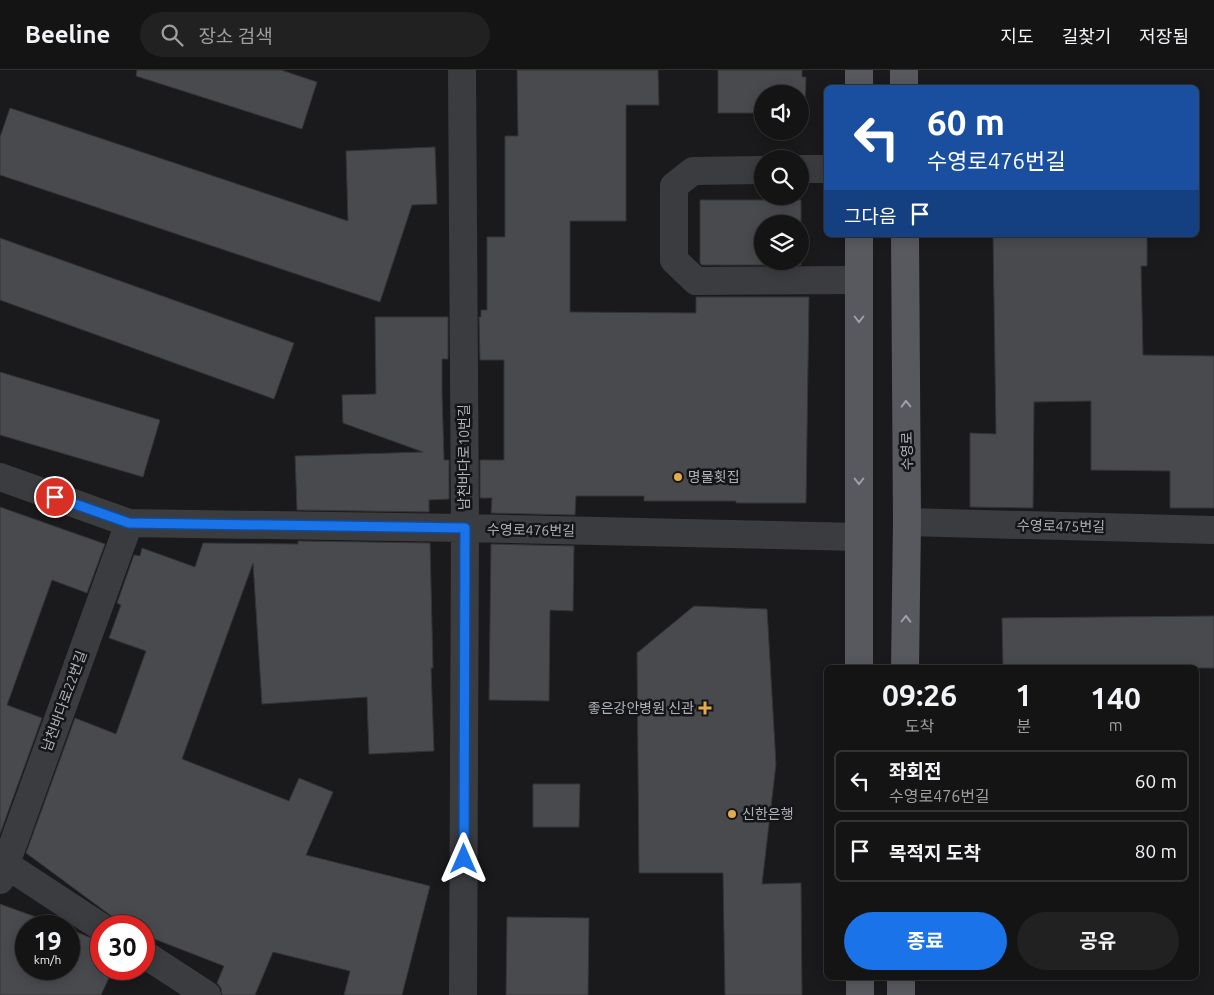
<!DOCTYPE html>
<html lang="ko">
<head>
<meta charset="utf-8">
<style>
  body { margin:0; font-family:Ubuntu,"Noto Sans KR",sans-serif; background:#212122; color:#f1f3f6; height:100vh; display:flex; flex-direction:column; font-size:19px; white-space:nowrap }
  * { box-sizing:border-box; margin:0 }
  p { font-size:16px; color:#9d9ea0 }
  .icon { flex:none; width:28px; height:28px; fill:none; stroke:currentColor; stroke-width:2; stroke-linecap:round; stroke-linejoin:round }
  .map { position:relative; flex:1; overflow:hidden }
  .details { position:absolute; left:824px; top:595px; width:375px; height:315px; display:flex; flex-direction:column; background:#141415; border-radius:8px; box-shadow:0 2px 12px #0003,0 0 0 1px #333334 }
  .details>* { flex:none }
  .banner { position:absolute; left:824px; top:15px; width:375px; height:152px; border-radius:8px; box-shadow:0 2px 12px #0003,0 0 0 1px #333334; background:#1a4fa0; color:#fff; overflow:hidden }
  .controls { position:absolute; left:754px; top:15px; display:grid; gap:10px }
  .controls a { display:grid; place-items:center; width:55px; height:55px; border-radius:50%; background:#141415; box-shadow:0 2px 12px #0003,0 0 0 1px #333334; font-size:25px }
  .speed { position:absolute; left:15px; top:845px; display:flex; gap:10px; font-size:25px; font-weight:700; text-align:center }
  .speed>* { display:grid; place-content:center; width:65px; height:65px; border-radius:50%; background:#141415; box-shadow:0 2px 12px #0003,0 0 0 1px #333334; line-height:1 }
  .speed small { font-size:12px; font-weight:400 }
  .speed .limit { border:8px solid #d22; background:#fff; color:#111 }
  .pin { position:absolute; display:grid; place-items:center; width:42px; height:42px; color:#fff; margin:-21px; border:2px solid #fff; border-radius:50%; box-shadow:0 1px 5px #0007 }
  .me { position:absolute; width:55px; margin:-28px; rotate:0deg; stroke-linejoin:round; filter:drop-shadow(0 0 4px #0008) }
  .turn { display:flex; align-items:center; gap:18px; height:105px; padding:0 20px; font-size:22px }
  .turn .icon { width:65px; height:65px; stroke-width:2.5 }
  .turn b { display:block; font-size:35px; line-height:42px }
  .then { display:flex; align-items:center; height:48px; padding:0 20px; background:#0003; gap:10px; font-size:19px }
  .eta { display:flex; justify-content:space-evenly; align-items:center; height:85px; text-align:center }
  .eta b { font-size:30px; font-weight:700; line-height:35px }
  .primary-button { display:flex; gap:10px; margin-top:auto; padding:10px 20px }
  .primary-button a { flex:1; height:58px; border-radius:30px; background:#1a73e8; color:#fff; font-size:20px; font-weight:700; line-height:58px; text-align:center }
  .primary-button a+a { background:#212122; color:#f1f3f6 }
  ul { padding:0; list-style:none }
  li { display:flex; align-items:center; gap:15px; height:62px; margin:0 10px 8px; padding:0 10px; border:2px solid #333334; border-radius:8px }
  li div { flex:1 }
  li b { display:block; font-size:19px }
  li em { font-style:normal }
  header { display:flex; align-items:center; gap:30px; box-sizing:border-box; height:70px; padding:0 25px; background:#141415; border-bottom:1px solid #333334 }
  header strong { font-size:24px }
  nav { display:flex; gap:28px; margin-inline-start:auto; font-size:18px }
  .search { width:350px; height:45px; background:#212122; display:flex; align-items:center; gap:12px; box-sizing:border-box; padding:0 18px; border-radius:28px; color:#9d9ea0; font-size:19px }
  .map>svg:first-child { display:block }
  .building { fill:#494a4e; stroke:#343437; fill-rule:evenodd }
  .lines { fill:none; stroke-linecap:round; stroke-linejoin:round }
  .minor { stroke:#3b3c40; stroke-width:28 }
  .major { stroke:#57595f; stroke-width:28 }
  .oneway { stroke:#9ca0a8 }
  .route-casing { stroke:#114b97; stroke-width:12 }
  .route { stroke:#1a73e8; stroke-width:9 }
  .poi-dot { fill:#e3ab4a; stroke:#151517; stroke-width:2 }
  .labels { text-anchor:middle; stroke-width:5; stroke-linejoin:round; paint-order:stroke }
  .street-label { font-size:14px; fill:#adb2ba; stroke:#151517 }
  .poi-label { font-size:14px; fill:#adb2ba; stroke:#151517; text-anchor:start }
</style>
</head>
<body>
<header>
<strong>Beeline</strong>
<div class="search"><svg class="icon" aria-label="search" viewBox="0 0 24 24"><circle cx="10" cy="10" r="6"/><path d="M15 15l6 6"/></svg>장소 검색</div>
<nav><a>지도</a><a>길찾기</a><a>저장됨</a></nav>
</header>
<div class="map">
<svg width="1214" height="925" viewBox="0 0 1214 925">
  <rect width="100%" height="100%" fill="#1a1a1c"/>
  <path class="building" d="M137 0H281L317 12 302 59 136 6Z
    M517 0H658L659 35H626V151H570V242L696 243V227H809L806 433H736V431H644V426H576L575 445 491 443 492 428H480V390H504V290H480L479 247H481V240H487V167H505V66H518Z
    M718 0H802V7H806L805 43H800V24H762V43H718Z
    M10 38 348 151 346 81 435 77 437 134 412 135 380 232 0 105V67Z
    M700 130H801V195H702L700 193ZM762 154H800V191H762Z
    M993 165H1147V196H1141L1143 285 1214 286V438H1170V401L1091 400V331L1034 332 1033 438 970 437V363L996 364Z
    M0 168 294 273 274 329 0 230Z
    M375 247H448V289H442V323L444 390H449V429L429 430V442L297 440 295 386 423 382 343 353 342 325 376 324Z
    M0 302 160 350 143 407 0 365Z
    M0 437 105 474 87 523 52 510 7 635 42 648 0 764Z
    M298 471 430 473 433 598H431L434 681 369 684 367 627 262 634 253 493 182 689 289 731 299 708 333 722 306 785 430 816 402 925H344L350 901 273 882 255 925H222L221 918 217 913 224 896 144 865V856H125L26 783 75 648 116 664 146 581 109 568 121 535 117 533 134 485 140 486 142 478 195 497 203 473 298 474Z
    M491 474 574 476 573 541 550 540 549 631 489 630Z
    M694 536 767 539 776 694 762 814 801 813 802 925H725L723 803H639L637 583Z
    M1214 546V598H1003L1002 548Z
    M533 714H580L579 757H533Z
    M0 834 61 856H26V899H69V859L101 872V899H113L101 925H0Z
    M507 847 589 848 588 925H506Z"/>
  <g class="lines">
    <path class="minor" d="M462 0 465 458 463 925
      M800 99H826
      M762 100 693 101 674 116V190L696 211 859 210
      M0 407 129 453 465 458 859 467
      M907 452 1214 460
      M5 794 101 857
      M0 810 129 453
      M144 884 207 925"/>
    <path class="major" d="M904 0V18
      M859 18V0
      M905 165 907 452 905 598
      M859 598V165
      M860 908V925
      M901 925V908"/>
  </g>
  <defs><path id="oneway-chevron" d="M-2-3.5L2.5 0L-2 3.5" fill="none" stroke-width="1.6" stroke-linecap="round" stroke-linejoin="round" transform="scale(1.25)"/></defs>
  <g class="oneway">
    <use href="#oneway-chevron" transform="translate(859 249) rotate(90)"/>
    <use href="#oneway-chevron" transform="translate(906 334) rotate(-91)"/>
    <use href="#oneway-chevron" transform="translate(859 411) rotate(90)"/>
    <use href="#oneway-chevron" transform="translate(906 549) rotate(-89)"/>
  </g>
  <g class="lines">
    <defs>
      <path id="route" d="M55 427 129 453 465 458 464 789"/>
    </defs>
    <use href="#route" class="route-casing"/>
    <use href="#route" class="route"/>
  </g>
  <g class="poi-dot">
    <circle cx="678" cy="407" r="5"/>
    <path d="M702.5 630.5h5v5h5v5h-5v5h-5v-5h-5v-5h5z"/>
    <circle cx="732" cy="744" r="5"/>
  </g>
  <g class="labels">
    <g class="street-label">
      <text transform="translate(907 381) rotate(-91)" y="5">수영로</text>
      <text transform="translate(464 387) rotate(-90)" y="5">남천바다로10번길</text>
      <text transform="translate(1061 456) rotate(1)" y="5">수영로475번길</text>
      <text transform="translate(531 460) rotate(1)" y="5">수영로476번길</text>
      <text transform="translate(64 631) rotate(-70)" y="5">남천바다로22번길</text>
    </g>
    <g class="poi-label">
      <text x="688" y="412">명물횟집</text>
      <text x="694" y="643" text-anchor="end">좋은강안병원 신관</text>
      <text x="742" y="749">신한은행</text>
    </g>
  </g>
</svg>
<div class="controls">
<a><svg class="icon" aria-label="sound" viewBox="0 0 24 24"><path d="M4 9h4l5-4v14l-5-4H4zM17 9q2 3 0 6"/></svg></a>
<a><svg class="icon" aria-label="search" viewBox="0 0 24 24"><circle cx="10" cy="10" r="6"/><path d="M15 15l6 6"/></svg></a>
<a><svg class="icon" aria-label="layers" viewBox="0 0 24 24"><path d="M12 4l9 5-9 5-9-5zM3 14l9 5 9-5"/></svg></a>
</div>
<div class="speed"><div>19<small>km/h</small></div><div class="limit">30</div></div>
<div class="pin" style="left:55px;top:427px;background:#d93025"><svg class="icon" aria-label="arrive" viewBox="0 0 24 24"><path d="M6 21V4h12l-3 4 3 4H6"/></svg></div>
<svg class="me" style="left:464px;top:789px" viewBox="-20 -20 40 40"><path d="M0-17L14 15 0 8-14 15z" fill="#1a73e8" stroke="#fff" stroke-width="4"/></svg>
<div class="banner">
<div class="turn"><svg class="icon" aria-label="left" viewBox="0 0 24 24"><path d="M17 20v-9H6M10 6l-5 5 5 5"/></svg><div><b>60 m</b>수영로476번길</div></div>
<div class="then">그다음<svg class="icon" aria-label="arrive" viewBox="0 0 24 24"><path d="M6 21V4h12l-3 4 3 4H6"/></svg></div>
</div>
<section class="details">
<div class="eta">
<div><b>09:26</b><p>도착</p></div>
<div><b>1</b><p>분</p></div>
<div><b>140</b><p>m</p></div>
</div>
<ul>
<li><svg class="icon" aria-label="left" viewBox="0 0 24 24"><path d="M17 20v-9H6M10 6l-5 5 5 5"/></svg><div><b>좌회전</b><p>수영로476번길</p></div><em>60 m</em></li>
<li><svg class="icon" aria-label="arrive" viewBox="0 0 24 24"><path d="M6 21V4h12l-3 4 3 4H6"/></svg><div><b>목적지 도착</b></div><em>80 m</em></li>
</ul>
<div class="primary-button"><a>종료</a><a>공유</a></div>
</section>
</div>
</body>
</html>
